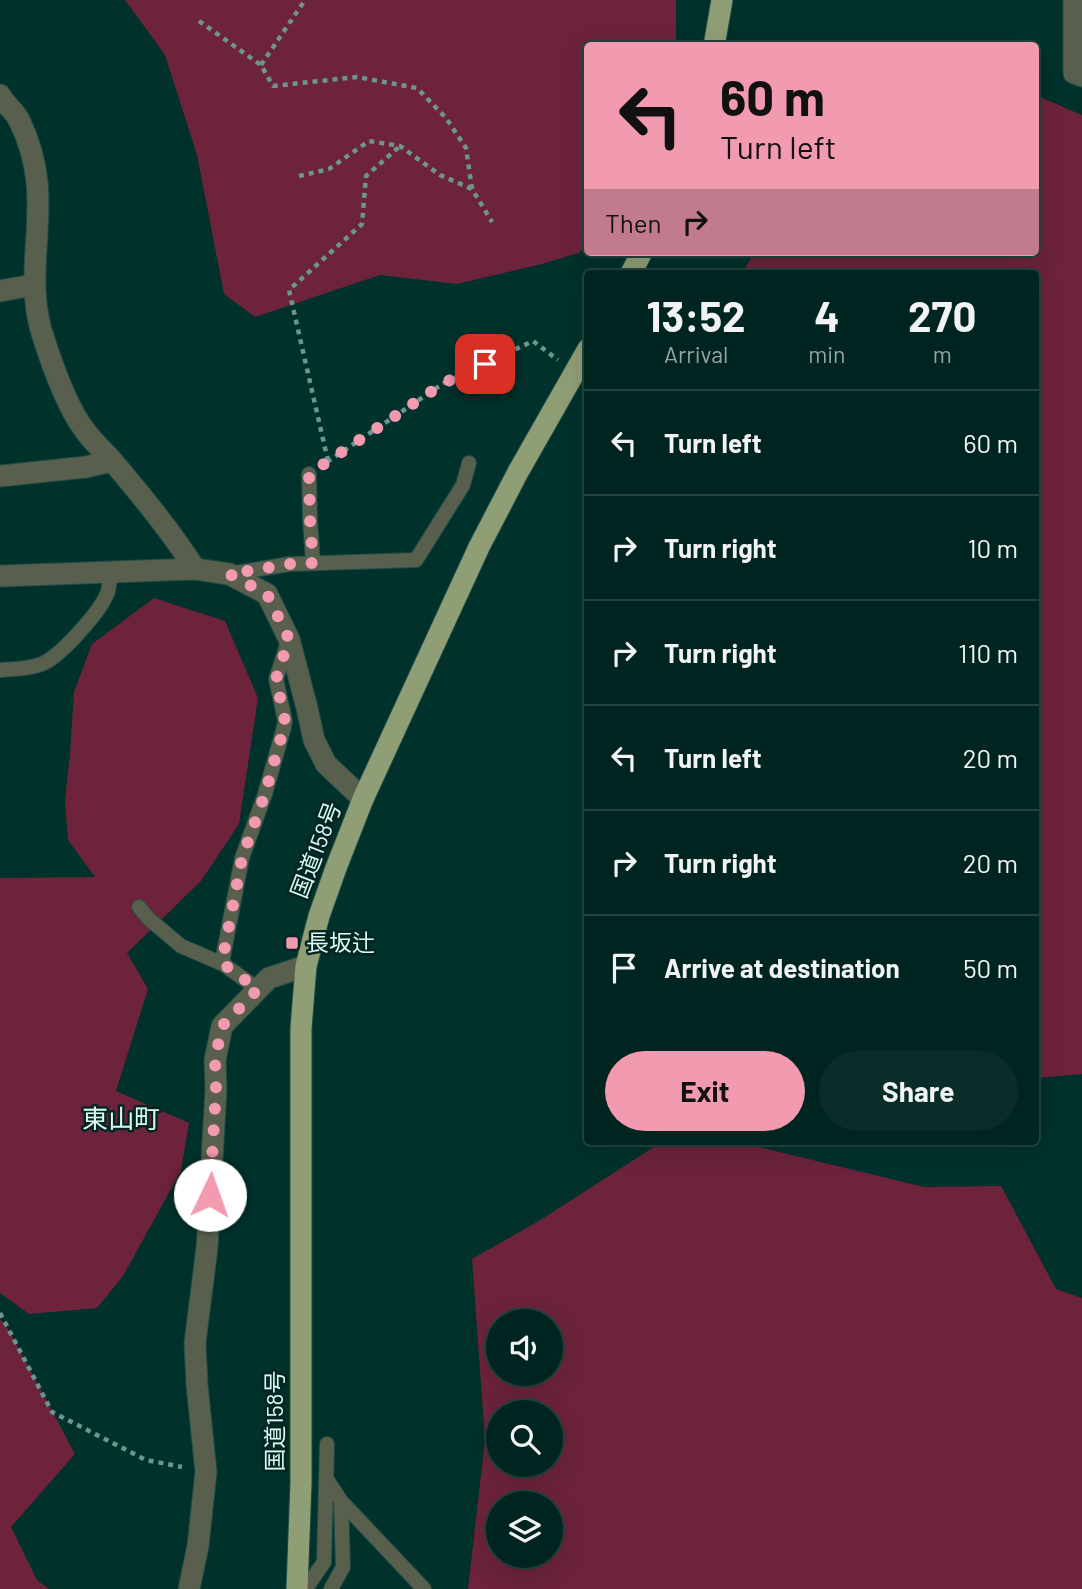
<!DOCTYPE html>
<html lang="en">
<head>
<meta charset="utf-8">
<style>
  body { margin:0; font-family:Barlow,"Noto Sans JP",sans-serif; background:#0a2d29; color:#f1f3f6; height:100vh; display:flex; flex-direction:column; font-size:26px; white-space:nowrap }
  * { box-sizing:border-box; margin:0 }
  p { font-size:23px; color:#95a5a5 }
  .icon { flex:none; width:38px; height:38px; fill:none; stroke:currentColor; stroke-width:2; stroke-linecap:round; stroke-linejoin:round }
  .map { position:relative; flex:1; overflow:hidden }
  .sheet { position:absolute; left:584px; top:270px; width:455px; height:875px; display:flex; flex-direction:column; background:#002520; border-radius:7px; box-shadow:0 7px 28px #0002,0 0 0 2px #22423e }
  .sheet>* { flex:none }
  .hud { position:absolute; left:584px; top:42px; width:455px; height:214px; border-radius:7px; box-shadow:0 7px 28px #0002,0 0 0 2px #22423e; background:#f29ab0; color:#111; overflow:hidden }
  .tools { position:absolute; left:486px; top:1309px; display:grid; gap:14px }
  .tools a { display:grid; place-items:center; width:77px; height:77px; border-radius:50%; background:#002520; box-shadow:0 7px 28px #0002,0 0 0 2px #22423e; font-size:35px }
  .pin { position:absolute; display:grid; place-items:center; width:60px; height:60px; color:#fff; margin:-30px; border-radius:14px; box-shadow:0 4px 10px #0006 }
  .me { position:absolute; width:77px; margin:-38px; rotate:3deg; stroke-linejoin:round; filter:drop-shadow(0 0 5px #0008) }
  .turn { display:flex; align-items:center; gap:24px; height:147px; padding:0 21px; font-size:32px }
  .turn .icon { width:91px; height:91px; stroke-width:2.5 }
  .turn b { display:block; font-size:49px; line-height:60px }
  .then { display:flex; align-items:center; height:66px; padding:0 21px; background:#0003; gap:14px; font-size:26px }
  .eta { display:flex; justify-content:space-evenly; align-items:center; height:119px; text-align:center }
  .eta b { font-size:42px; font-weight:700; line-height:49px }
  .cta { display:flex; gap:14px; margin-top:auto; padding:14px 21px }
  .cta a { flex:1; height:80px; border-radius:42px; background:#f29ab0; color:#111; font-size:28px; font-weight:700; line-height:80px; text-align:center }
  .cta a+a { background:#0a2d29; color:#f1f3f6 }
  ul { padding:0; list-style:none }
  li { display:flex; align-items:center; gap:21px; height:105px; padding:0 21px; border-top:2px solid #22423e }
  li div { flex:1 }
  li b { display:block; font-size:26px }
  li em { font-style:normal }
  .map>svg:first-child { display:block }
  .green { fill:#6c233b; fill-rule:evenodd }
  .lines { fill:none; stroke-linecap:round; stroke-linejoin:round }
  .service-casing { stroke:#1f4d47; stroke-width:16 }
  .minor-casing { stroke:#1f4d47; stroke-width:23 }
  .trunk-casing { stroke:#1f4d47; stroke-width:23 }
  .path { stroke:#6d958f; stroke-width:4.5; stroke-dasharray:5 5; stroke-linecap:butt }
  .service { stroke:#595f4d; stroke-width:14 }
  .minor { stroke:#595f4d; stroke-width:21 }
  .trunk { stroke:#909e76; stroke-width:21 }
  .route { stroke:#f29ab0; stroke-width:12; stroke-dasharray:0 21.6 }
  .poi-dot { fill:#f29ab0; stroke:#042521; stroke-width:2.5 }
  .labels { text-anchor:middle; stroke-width:5; stroke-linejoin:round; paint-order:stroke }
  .street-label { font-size:23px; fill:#dbf9f3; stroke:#042521 }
  .poi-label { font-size:23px; fill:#dbf9f3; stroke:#042521; text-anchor:start }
  .quarter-label { font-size:26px; fill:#dbf9f3; stroke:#042521 }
</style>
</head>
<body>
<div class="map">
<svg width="1082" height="1589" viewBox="0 0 1082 1589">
  <rect width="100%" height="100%" fill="#00312b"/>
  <path class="green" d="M125 0H676V45L588 46V242L579 253 538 265 457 284 380 275 255 317 224 294 197 155 165 55Z
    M1040 97 1082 115V1074L1036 1078V273H742L755 252H1036V105Z
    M154 598 225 621 258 698 239 824 201 881 127 953 148 989 116 1091 189 1123 181 1171 123 1276 97 1308 29 1314 0 1293V878L95 877 68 840 65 801 70 753 74 692 92 644Z
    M663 1141H734L924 1187 1001 1186 1056 1289 1082 1298V1589H468L485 1440 472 1259 542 1219ZM551 1321V1374H499V1321ZM499 1412H551V1465H499ZM499 1503H551V1556H499Z
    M0 1319 9 1330 75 1454 11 1527 37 1580 49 1589H0Z"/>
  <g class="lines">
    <defs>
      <path id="service" d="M309 474 310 520 313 563
        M229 574 290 564 416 560 463 485 469 463
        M0 670C14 669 31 669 44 663 62 654 99 613 107 594 110 588 109 579 110 572
        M139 907 149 919 181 946 223 964
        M258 989 223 964V957L242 858 265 794 284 727 285 721 276 679 288 642
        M326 1478 341 1501 343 1567 331 1589
        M341 1501 424 1589
        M298 1584H309L324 1562 327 1444"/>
      <path id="minor" d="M1074 0V73L1082 76
        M0 95C5 105 15 111 19 120 28 138 35 162 37 182 42 231 27 280 41 330 50 359 67 408 86 432 94 443 105 452 114 463 143 497 171 531 195 569
        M0 291 33 285
        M0 476 86 467 112 461
        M0 576 195 569 229 574 267 594 289 639 307 708 314 740 326 764 363 799
        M189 1589 198 1546 206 1472 197 1385 195 1343 207 1248 216 1089 215 1060 222 1026 269 978 306 966"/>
      <path id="trunk" d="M714 46 722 0
        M631 273 642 252
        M297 1589 301 1482V1028L306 966 319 916 336 868 363 799 479 547 518 472 588 349"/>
    </defs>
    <use href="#service" class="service-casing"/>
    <use href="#minor" class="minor-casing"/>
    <use href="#trunk" class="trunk-casing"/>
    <path class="path" d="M199 21 261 65 273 86 357 77 417 88 446 118 466 148 472 189 492 222
      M261 65 305 0
      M299 176 329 169 369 141 400 146 440 175 472 189
      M328 461 289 290 362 224 366 176 400 146
      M327 462 444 383 533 341 558 360
      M0 1313 52 1412 146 1460 182 1467"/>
    <use href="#service" class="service"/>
    <use href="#minor" class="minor"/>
    <use href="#trunk" class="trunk"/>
  </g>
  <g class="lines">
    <path class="route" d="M210 1195 216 1089 215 1060 222 1026 258 989 223 964V957L242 858 265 794 284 727 285 721 276 679 289 639 267 594 229 574 290 564 313 563 310 520 309 474 444 383 485 364"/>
  </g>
  <rect class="poi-dot" x="285" y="936" width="14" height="14" rx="3.5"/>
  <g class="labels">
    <g class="street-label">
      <text transform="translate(316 850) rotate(-69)" y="8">国道158号</text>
      <text transform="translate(275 1421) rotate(-90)" y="8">国道158号</text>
    </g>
    <g class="poi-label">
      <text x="306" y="951">長坂辻</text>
    </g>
    <g class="quarter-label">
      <text x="121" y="1128">東山町</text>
    </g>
  </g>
</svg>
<div class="tools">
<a><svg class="icon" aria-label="sound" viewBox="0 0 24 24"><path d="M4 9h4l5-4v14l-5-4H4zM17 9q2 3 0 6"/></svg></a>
<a><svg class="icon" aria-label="search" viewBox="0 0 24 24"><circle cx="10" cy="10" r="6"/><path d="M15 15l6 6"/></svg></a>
<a><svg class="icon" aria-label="layers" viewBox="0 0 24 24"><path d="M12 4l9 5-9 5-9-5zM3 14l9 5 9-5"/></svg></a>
</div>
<div class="pin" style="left:485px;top:364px;background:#d93025"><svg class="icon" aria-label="arrive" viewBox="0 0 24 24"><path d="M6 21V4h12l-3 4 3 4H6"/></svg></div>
<svg class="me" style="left:210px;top:1195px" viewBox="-20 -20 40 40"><circle r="19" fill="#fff"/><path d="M0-13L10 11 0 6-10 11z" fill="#f29ab0"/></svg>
<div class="hud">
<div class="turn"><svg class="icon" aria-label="left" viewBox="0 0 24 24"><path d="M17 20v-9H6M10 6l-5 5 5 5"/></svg><div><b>60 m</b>Turn left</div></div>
<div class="then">Then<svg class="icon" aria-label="right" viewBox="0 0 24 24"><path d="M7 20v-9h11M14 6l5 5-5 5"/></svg></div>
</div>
<section class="sheet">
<div class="eta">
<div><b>13:52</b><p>Arrival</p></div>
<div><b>4</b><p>min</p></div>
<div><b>270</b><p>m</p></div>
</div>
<ul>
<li><svg class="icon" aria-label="left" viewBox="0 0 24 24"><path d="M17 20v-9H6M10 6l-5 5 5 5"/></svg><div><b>Turn left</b></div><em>60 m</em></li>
<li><svg class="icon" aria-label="right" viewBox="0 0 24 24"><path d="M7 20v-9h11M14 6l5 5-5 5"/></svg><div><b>Turn right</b></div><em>10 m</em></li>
<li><svg class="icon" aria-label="right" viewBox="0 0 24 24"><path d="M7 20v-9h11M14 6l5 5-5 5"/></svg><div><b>Turn right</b></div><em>110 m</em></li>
<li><svg class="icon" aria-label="left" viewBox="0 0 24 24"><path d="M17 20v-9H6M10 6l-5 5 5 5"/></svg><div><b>Turn left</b></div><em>20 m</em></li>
<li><svg class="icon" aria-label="right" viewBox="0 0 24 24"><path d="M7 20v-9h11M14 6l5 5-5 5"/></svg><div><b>Turn right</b></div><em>20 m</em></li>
<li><svg class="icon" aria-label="arrive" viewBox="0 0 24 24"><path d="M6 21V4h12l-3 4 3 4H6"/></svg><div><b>Arrive at destination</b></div><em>50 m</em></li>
</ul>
<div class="cta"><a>Exit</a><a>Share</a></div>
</section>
</div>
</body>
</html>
